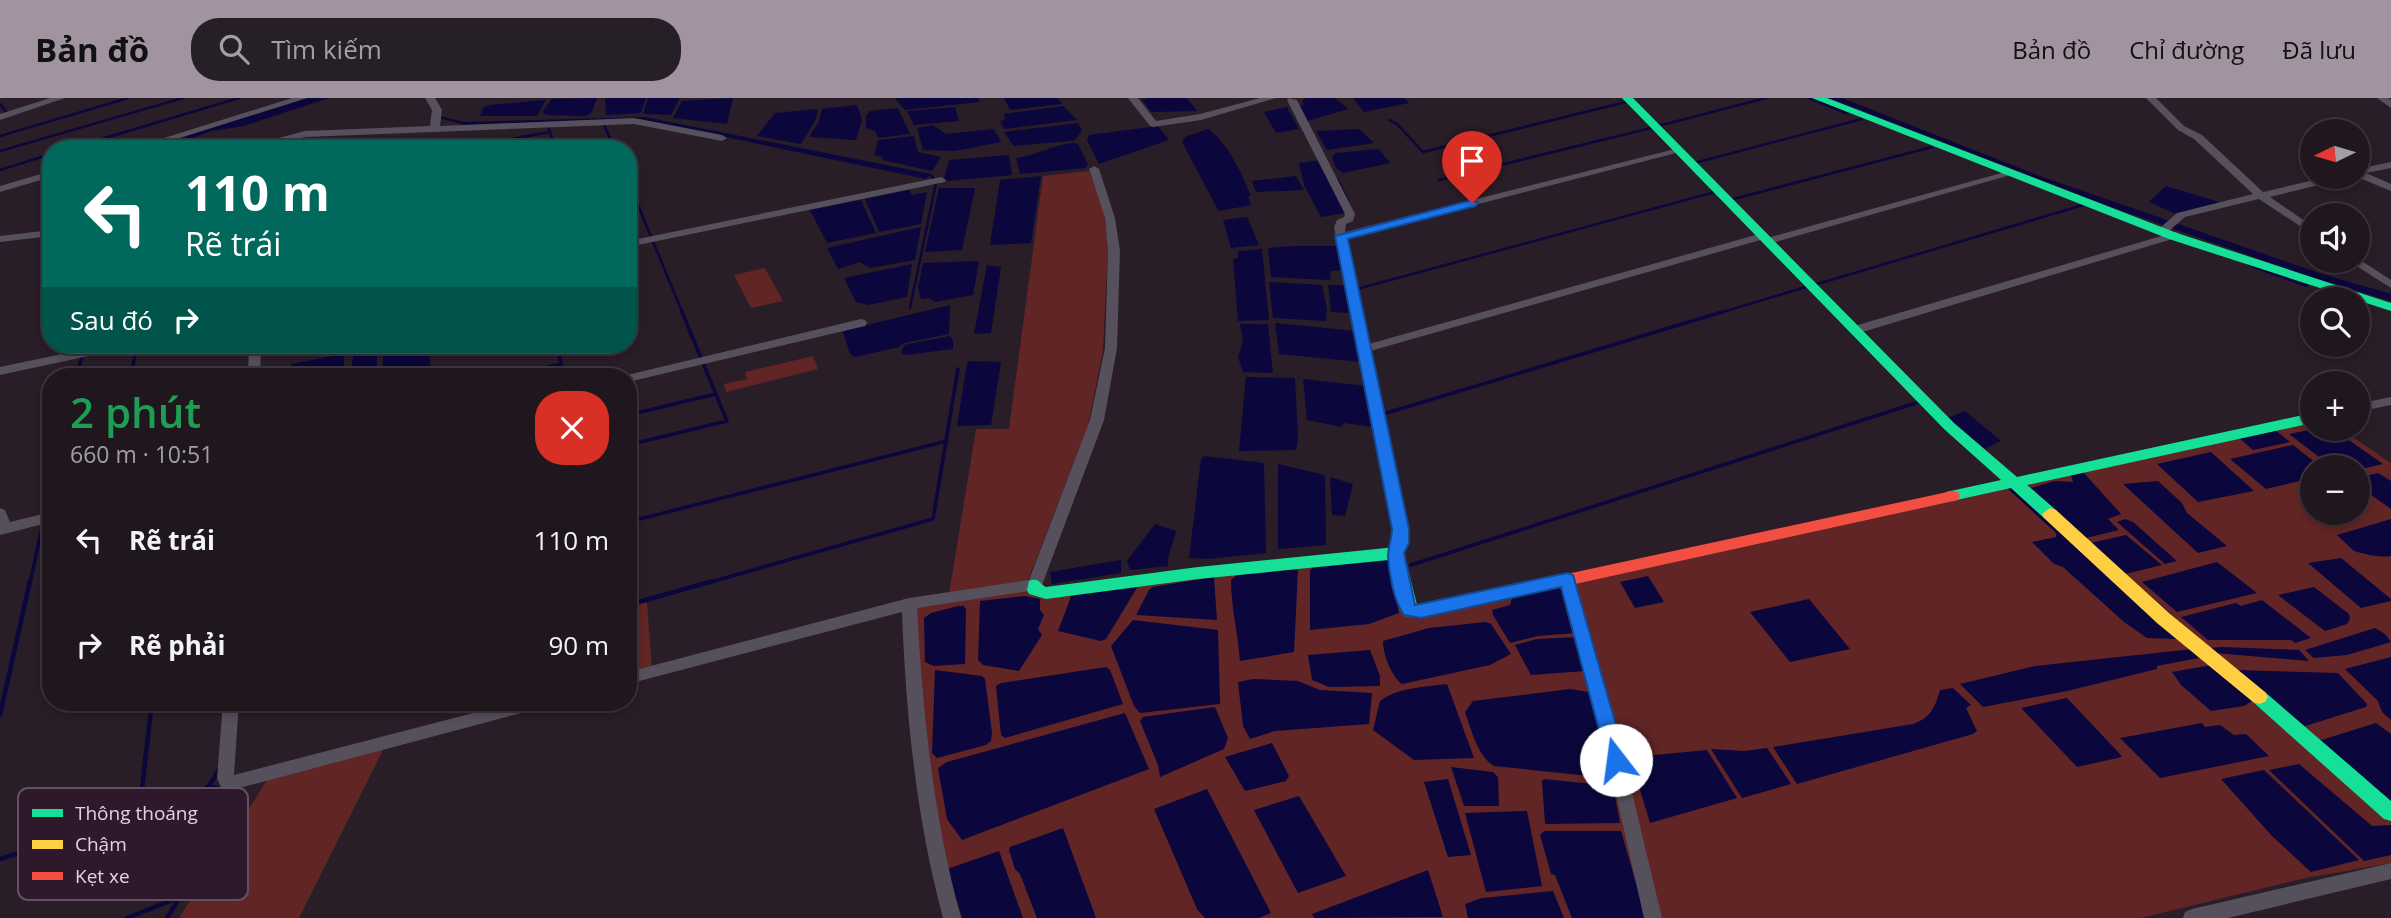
<!DOCTYPE html>
<html lang="vi">
<head>
<meta charset="utf-8">
<style>
  body { margin:0; font-family:"Open Sans",sans-serif; background:#271f27; color:#f1f3f6; height:100vh; display:flex; flex-direction:column; font-size:26px; white-space:nowrap }
  * { box-sizing:border-box; margin:0 }
  p { font-size:23px; color:#a19fa4 }
  .icon { flex:none; width:38px; height:38px; fill:none; stroke:currentColor; stroke-width:2; stroke-linecap:round; stroke-linejoin:round }
  .map { position:relative; flex:1; overflow:hidden }
  .drawer { position:absolute; left:42px; top:270px; width:595px; height:343px; display:flex; flex-direction:column; background:#1f161e; border-radius:28px; box-shadow:0 4px 10px #0003,0 0 0 2px #3c353c }
  .drawer>* { flex:none }
  .top-card { position:absolute; left:42px; top:42px; width:595px; height:214px; border-radius:28px; box-shadow:0 4px 10px #0003,0 0 0 2px #3c353c; background:#00695c; color:#fff; overflow:hidden }
  .needle { width:46px; rotate:265deg }
  .tools { position:absolute; left:2300px; top:21px; display:grid; gap:14px }
  .tools a { display:grid; place-items:center; width:70px; height:70px; border-radius:50%; background:#1f161e; box-shadow:0 4px 10px #0003,0 0 0 2px #3c353c; font-size:35px }
  .pin { position:absolute; display:grid; place-items:center; width:60px; height:60px; color:#fff; margin:-72px -30px; border-radius:50% 50% 50% 0; rotate:-45deg; box-shadow:0 0 7px #0007 }
  .pin .icon { rotate:45deg }
  .me { position:absolute; width:77px; margin:-38px; rotate:345deg; stroke-linejoin:round; filter:drop-shadow(0 0 5px #0008) }
  .turn { display:flex; align-items:center; gap:24px; height:147px; padding:0 28px; font-size:32px }
  .turn .icon { width:91px; height:91px; stroke-width:2.5 }
  .turn b { display:block; font-size:49px; line-height:60px }
  .then { display:flex; align-items:center; height:66px; padding:0 28px; background:#0003; gap:14px; font-size:26px }
  .round { display:grid; place-items:center; flex:none; width:74px; height:74px; border-radius:28px; background:#271f27 }
  .headline { display:flex; align-items:center; justify-content:space-between; height:119px; padding:0 28px }
  h1 { font-size:42px; font-weight:600; line-height:52px; color:#1e9e55 }
  ul { padding:0; list-style:none }
  li { display:flex; align-items:center; gap:21px; height:105px; padding:0 28px }
  li div { flex:1 }
  li b { display:block; font-size:26px }
  li em { font-style:normal }
  header { display:flex; align-items:center; gap:42px; box-sizing:border-box; height:98px; padding:0 35px; background:#a193a0; color:#111 }
  header strong { font-size:33px }
  nav { display:flex; gap:38px; margin-inline-start:auto; font-size:24px }
  .search { width:490px; height:63px; background:#271f27; display:flex; align-items:center; gap:18px; box-sizing:border-box; padding:0 24px; border-radius:28px; color:#a19fa4; font-size:26px }
  .map>svg:first-child { display:block }
  .green { fill:#612525; fill-rule:evenodd }
  .water { fill:#0b063c }
  .lines { fill:none; stroke-linecap:round; stroke-linejoin:round }
  .stream-far2 { stroke:#0b063c; stroke-width:2.5 }
  .stream-far1 { stroke:#0b063c; stroke-width:3.5 }
  .stream { stroke:#0b063c; stroke-width:4.5 }
  .street { fill:#56505d; fill-rule:evenodd }
  .fast { fill:#16e098; fill-rule:evenodd }
  .slow { fill:#ffcf43; fill-rule:evenodd }
  .jam { fill:#f24e42; fill-rule:evenodd }
  .route { fill:#1a73e8; stroke:#114b97; stroke-width:2 }
  .key { fill:#2e182c; stroke:#645062; stroke-width:2 }
  .key-label { font-size:19px; fill:#e1d2e0 }
</style>
</head>
<body>
<header>
<strong>Bản đồ</strong>
<div class="search"><svg class="icon" aria-label="search" viewBox="0 0 24 24"><circle cx="10" cy="10" r="6"/><path d="M15 15l6 6"/></svg>Tìm kiếm</div>
<nav><a>Bản đồ</a><a>Chỉ đường</a><a>Đã lưu</a></nav>
</header>
<div class="map">
<svg width="2391" height="820" viewBox="0 0 2391 820">
  <rect width="100%" height="100%" fill="#291d28"/>
  <path class="green" d="M1089 73 1104 115 1108 150 1103 252 1088 328 1027 485 949 496 976 331H1009L1043 78Z
    M765 170 783 203 751 210 734 177Z
    M813 258 818 271 726 294 724 286 747 281 745 274Z
    M2312 324V331H2341L2391 365V709L2022 385ZM2312 369H2357V415H2312Z
    M2014 387 2391 721V765L2306 780 2141 820H1660L1572 484Z
    M1383 457 1404 513 1564 490 1649 820H956L942 776 913 512 917 509 1024 492Z
    M647 504 652 570 628 577V509Z
    M384 650 299 820H179L267 682Z"/>
  <path class="water" d="M308 0H329L244 28 212 33 161 51H141Z
    M597 0 592 14 586 18 546 17 542 14 552 1Z
    M605 0H646L641 15 606 17Z
    M648 0H680L671 17 643 16Z
    M733 0 727 26 673 20 682 3Z
    M895 0H978L980 4 905 12Z
    M1004 0H1057L1062 6 1010 12Z
    M1150 0H1187L1197 13 1151 14 1142 1Z
    M1306 0H1335L1348 11 1308 23 1299 8 1304 7 1302 3Z
    M1353 0H1404L1409 5 1364 14Z
    M1829 0H1842L2040 78 2319 175 2391 196V203L2316 181 2106 107Z
    M546 2 537 18H480L484 9 490 7Z
    M857 7 862 22 856 42 809 39 819 23 822 11Z
    M1063 8 1077 22 1004 31 1000 23 1005 22 1004 16Z
    M955 9 959 23 914 27 907 13Z
    M1287 9 1299 31 1276 35 1264 14Z
    M898 10 910 36 878 40 875 33 866 30V18L870 13Z
    M818 11 816 21 801 46 757 38 775 15Z
    M439 18 465 24 645 19 931 76 926 81 644 22 465 27 439 20Z
    M1078 25 1082 32 1075 42 1070 43 1014 48 1004 34Z
    M933 27 946 36 994 31 1001 44 955 53 923 52 917 30Z
    M1158 28 1169 42 1099 66 1087 42 1089 37Z
    M1208 31C1229 46 1241 74 1251 98L1248 99 1251 107 1219 113 1217 110 1182 44 1185 39Z
    M1359 31 1374 45 1327 52 1316 33Z
    M914 38 918 54 941 59 932 73 882 62 883 59 874 57 878 42Z
    M1074 45 1078 46 1088 67 1085 70 1020 76 1016 60C1038 57 1051 47 1074 45Z
    M1379 51 1390 65 1343 75 1336 70 1332 60 1335 55Z
    M1009 57 1012 77 948 83 944 81 949 62Z
    M1320 62 1345 115 1321 119 1304 87 1299 65Z
    M1041 78 1031 145 990 147 1000 82Z
    M1296 78 1304 92 1256 94 1252 83Z
    M2166 88 2222 105 2176 116 2149 104Z
    M939 90H975L962 152 925 154Z
    M909 92 912 97 927 94 921 126 879 134 865 101Z
    M861 102 876 135 827 145 810 112Z
    M1247 119 1259 147 1231 150 1223 122Z
    M921 129 915 162 870 170 860 164 838 171 827 150Z
    M1294 148H1338L1345 172 1331 173 1330 182 1271 179 1268 150Z
    M1262 151 1269 222 1238 223 1233 161 1238 160V153Z
    M979 163 973 197 935 204 928 200 921 201 918 190 923 165Z
    M912 166 907 199 868 207 856 204 844 180Z
    M987 167 1001 169 991 235 974 236Z
    M1269 184 1322 187 1327 211 1326 223 1273 220Z
    M1328 187H1345L1350 215 1331 214Z
    M950 207 949 236 904 245 899 249 855 259 850 256 843 234 846 232Z
    M1275 225 1355 233 1361 264 1279 256Z
    M1240 226H1268L1273 275 1243 274 1238 259 1243 243Z
    M950 238 953 243V251L905 257 901 255 904 247Z
    M384 247H428L431 271 400 278H382Z
    M378 248 376 278H350L354 253 361 249Z
    M344 256V278H290L291 266Z
    M970 263 1001 264 991 327 957 328 967 265Z
    M1246 279 1295 280 1298 341 1296 352 1239 353Z
    M1303 281 1367 288 1375 327 1373 329 1343 325 1342 329 1307 322Z
    M1965 313 2001 343 1985 351 1947 320Z
    M2314 331H2333L2383 366 2357 372V369H2332L2289 336Z
    M2275 332 2290 344 2253 352 2238 339Z
    M2293 347 2321 369H2312V380L2266 391 2230 361Z
    M2211 354 2254 393 2198 404 2157 366Z
    M1204 358 1264 365 1266 455 1208 461 1189 460 1201 361Z
    M1278 366 1325 377 1326 447 1278 451Z
    M2083 374 2121 416 2108 421 2119 432 2086 440 2031 390 2055 383 2073 384 2071 377Z
    M2378 375 2391 383V411L2357 387V380Z
    M1330 379 1353 386 1345 418 1332 417Z
    M2158 383 2182 405 2187 415 2227 448 2198 455 2123 386Z
    M2009 388 2176 541 2147 540 2124 524 2063 469 2054 466 2032 444 2056 439V435L2007 390Z
    M2125 421 2133 424 2177 463 2165 466 2117 424Z
    M2391 421V458C2379 460 2365 456 2354 453L2337 437Z
    M1155 426 1176 433C1174 446 1167 454 1168 468L1130 472 1127 463Z
    M2126 437 2162 467 2125 476 2090 445Z
    M1387 459 1399 515 1369 526 1310 532V472L1316 468Z
    M2341 460 2391 501V503L2361 510 2308 465Z
    M1121 462V475L1052 486 1050 474Z
    M2217 464 2257 495 2177 514 2142 484Z
    M1298 471 1294 554 1240 563C1238 535 1231 510 1231 482L1237 477Z
    M1648 478 1664 504 1635 510 1620 484Z
    M1214 479 1217 522 1136 517 1149 492 1153 489Z
    M1138 488 1106 541 1101 543 1058 533 1072 496Z
    M2314 489 2349 516 2350 521 2347 526 2325 533 2278 497Z
    M1559 490 1563 493 1576 535 1538 538 1510 545 1493 517 1492 512 1510 507 1512 500Z
    M1025 498 1040 501V512L1044 517 1038 531 1042 537 1019 573 983 567 978 562 980 503Z
    M1809 501 1850 551 1790 564 1750 514Z
    M2262 502 2311 540 2295 545 2291 542H2208L2181 519 2236 505 2241 508Z
    M958 508H964L966 512 965 566 934 568 925 564 924 520 931 515Z
    M1133 522 1218 532 1220 606 1140 615 1134 608 1111 548Z
    M1486 524 1491 526 1511 556 1490 567 1402 586C1391 578 1383 556 1383 543L1429 530Z
    M2375 530 2385 536 2391 544 2347 557 2314 560 2305 552Z
    M1577 539 1585 573 1531 577 1515 547 1537 541Z
    M2221 549 2299 552 2309 563 2215 555 2210 550Z
    M2193 551 2204 559 2157 568V571L2067 593 1983 609 1960 586 2035 568Z
    M1370 552 1380 578V588L1329 589 1312 582 1308 557Z
    M2391 559V622L2382 614 2378 603 2345 571Z
    M2212 567 2254 602 2244 608 2211 613 2181 587 2172 574Z
    M1106 569 1110 572 1123 606 1005 640 1001 637 996 588 1001 585Z
    M935 572 982 578 985 581 992 635 991 643 986 647 937 660 932 655Z
    M2234 572 2338 575 2367 606 2366 609 2299 630Z
    M1253 581 1298 583 1320 592 1372 595 1369 626 1275 633 1250 641 1243 628 1238 584Z
    M1447 586 1474 660 1414 662 1373 632 1380 603C1399 589 1425 589 1447 586Z
    M1953 590 1971 607 1966 610 1977 633 1973 636 1797 686 1773 649 1913 626C1931 620 1935 609 1940 592Z
    M1570 591 1589 594 1611 678 1609 680 1494 668C1477 657 1472 633 1465 614L1473 603Z
    M2067 600 2118 654 2122 659 2077 669 2021 610Z
    M1215 609 1228 640 1224 651 1160 679 1158 667 1140 623 1143 619Z
    M1125 615 1149 671 962 742 947 721 938 670 947 664Z
    M2202 625 2205 629 2220 627 2234 637 2246 636 2269 658 2160 680 2120 640Z
    M2376 625 2391 636V709L2315 644Z
    M1272 645 1289 678 1286 683 1245 693 1225 659Z
    M1767 650 1791 686 1742 700 1711 651 1745 653Z
    M1707 652 1737 700 1650 725 1638 685 1630 678 1624 660Z
    M2299 666 2372 728 2391 727V757L2364 763 2269 672Z
    M1451 669 1493 674 1498 679 1499 708H1464Z
    M2264 672 2359 762 2311 774 2272 738 2221 681Z
    M1448 681 1471 757 1448 759 1424 684Z
    M1544 681 1613 688 1620 725 1545 726 1542 683Z
    M1207 691 1271 815 1259 820H1205L1197 811 1154 711Z
    M1299 698 1346 778 1298 795 1254 712Z
    M1527 713 1542 788 1486 794 1465 715Z
    M1063 730 1096 820H1037L1020 776 1015 771 1009 752 1010 749Z
    M1544 733H1621L1646 820H1572L1555 777 1551 776 1540 737Z
    M999 753 1023 820H962L947 771Z
    M1428 772 1443 819 1314 820 1312 816Z
    M1553 793 1564 820H1468L1465 806 1482 800Z"/>
  <g class="lines">
    <path class="stream-far2" d="M1809 0 1846 15
      M0 6 7 15
      M1389 22 1397 26 1423 54 1626 4
      M604 27 615 51
      M1658 28 1766 0
      M548 29 556 51
      M0 38 128 0
      M68 51 239 0
      M455 51 550 34
      M0 53 183 0
      M1694 65 1862 21
      M0 72 51 56
      M1337 81 1348 102
      M1439 82 1651 30
      M628 83 683 216
      M1730 102 1932 49
      M2249 167 2307 188
      M1814 187 2083 107
      M1357 191 1715 94
      M910 210 936 85 931 77
      M1716 216 1806 189"/>
    <path class="stream-far1" d="M556 247 565 278
      M624 247 625 251
      M122 250 135 247
      M77 278 82 258
      M131 278 137 247
      M509 278 561 266
      M1383 316 1722 214
      M628 317 716 296
      M628 347 727 323 682 214
      M628 424 947 343
      M1411 467 1919 304
      M30 485 43 425
      M707 485 933 421 958 271"/>
    <path class="stream" d="M628 507 713 483
      M238 604V609L263 604
      M0 617 30 483
      M139 716 152 604
      M0 761 194 698 209 688 219 672
      M127 820 180 799
      M167 820 236 709 237 700 233 695 209 688"/>
    <path class="street" d="M50 0H65L0 22V16Z
      M292 0H307L145 51H129Z
      M425 0H435L442 12 440 28 634 20 722 37 727 40 722 43 634 26 305 39 256 51H238L305 33 430 28 432 12Z
      M1128 0H1138L1156 23 1200 16 1260 0H1276L1201 22 1153 29 1150 28Z
      M1289 0 1297 2 1355 116 1353 123 1346 126 1345 134 1679 50 1684 53 1347 140 1369 246 1759 136H1767V140L2005 74 2009 73 2014 76 1772 145H1764V141L1370 253 1407 431V445L1401 459H1391L1389 455 1393 445V431L1334 129 1337 122 1344 119 1345 116 1287 2Z
      M2146 0H2156L2184 28 2202 37 2263 94 2327 79H2344L2343 81 2270 99 2312 128V136L2259 101 2185 119 2169 133H2161V129L2177 115 2253 96 2194 41 2178 32Z
      M2377 0H2388L2391 2V10Z
      M2391 64V70L2366 75 2391 86V93L2357 79V71Z
      M1094 68 1099 71 1115 120 1120 153 1117 250 1104 322 1042 487 1040 491 1035 492 917 510C923 616 933 718 961 820H943C916 719 906 618 902 514L628 586V574L909 500 1029 482 1090 322 1105 250 1108 153 1105 120 1089 71Z
      M51 73V79L0 94V88Z
      M941 79 946 82 945 84 628 149V143Z
      M51 132V138L0 144V138Z
      M2175 134 2179 135V139L1859 235H1851L1849 232 1851 229Z
      M2357 160 2391 182V190L2352 165 2351 163H2357Z
      M861 221 865 222 867 225 865 228 628 284V278H623Z
      M105 247H127L121 251 0 277V269Z
      M249 247H261L260 278H248Z
      M2391 299V307L2357 314V306Z
      M0 410 5 412 10 424 51 414V424L0 437Z
      M1567 476 1572 477 1574 481 1624 661 1662 820H1644L1608 661 1560 481 1562 477Z
      M223 604H239L234 677 516 604H548L546 609 540 610 232 692 221 689 217 680Z
      M2391 765V781L2228 820H2183L2185 814 2192 811Z"/>
    <path class="fast" d="M1622 0H1633L1954 325 2017 379 2312 315V325L2027 387 2056 412 2058 416 2050 422 2044 420 2011 390 1952 403 1946 402 1944 398 1946 394 2001 382 1944 331Z
      M1812 0H1827L2177 135 2391 205V213L2169 141Z
      M1396 449 1402 451 1404 455 1417 507 1516 487 1522 489 1524 493 1522 497 1516 499 1421 520 1404 518 1401 513 1389 462 1198 481 1046 501 1029 496 1027 492 1029 483C1040 479 1039 486 1046 489L1198 469Z
      M2259 592 2265 594 2391 703V723L2384 721 2253 604 2250 599 2253 594Z"/>
    <path class="slow" d="M2050 410 2056 412 2169 515 2265 594 2268 599 2265 604 2259 606 2253 604 2157 525 2044 420 2042 416Z"/>
    <path class="jam" d="M1952 393 1958 394 1960 398 1958 402 1516 499 1510 497 1508 493 1510 489 1516 487Z"/>
  </g>
  <path class="route" d="M1472 102 1478 105 1476 108 1348 141 1409 431V445L1404 455 1415 507 1567 475 1573 477 1626 662 1623 667 1616 669 1610 667 1607 662 1561 489 1421 520 1404 517C1394 504 1389 475 1388 458 1388 450 1392 440 1392 431L1335 138Z"/>
  <rect x="18" y="690" width="230" height="112" rx="10" class="key"/>
  <rect x="32" y="711" width="31" height="8" fill="#16e098"/>
  <rect x="32" y="742" width="31" height="9" fill="#ffcf43"/>
  <rect x="32" y="774" width="31" height="8" fill="#f24e42"/>
  <g class="key-label">
    <text x="75" y="722">Thông thoáng</text>
    <text x="75" y="753">Chậm</text>
    <text x="75" y="785">Kẹt xe</text>
  </g>
</svg>
<div class="tools">
<a><svg class="needle" viewBox="-14 -14 28 28"><path d="M0-13l5 13h-10z" fill="#e53935"/><path d="M0 13l5-13h-10z" fill="#a19fa4"/></svg></a>
<a><svg class="icon" aria-label="sound" viewBox="0 0 24 24"><path d="M4 9h4l5-4v14l-5-4H4zM17 9q2 3 0 6"/></svg></a>
<a><svg class="icon" aria-label="search" viewBox="0 0 24 24"><circle cx="10" cy="10" r="6"/><path d="M15 15l6 6"/></svg></a>
<a>+</a>
<a>−</a>
</div>
<div class="pin" style="left:1472px;top:105px;background:#d93025"><svg class="icon" aria-label="arrive" viewBox="0 0 24 24"><path d="M6 21V4h12l-3 4 3 4H6"/></svg></div>
<svg class="me" style="left:1616px;top:662px" viewBox="-20 -20 40 40"><circle r="19" fill="#fff"/><path d="M0-13L10 11 0 6-10 11z" fill="#1a73e8"/></svg>
<div class="top-card">
<div class="turn"><svg class="icon" aria-label="left" viewBox="0 0 24 24"><path d="M17 20v-9H6M10 6l-5 5 5 5"/></svg><div><b>110 m</b>Rẽ trái</div></div>
<div class="then">Sau đó<svg class="icon" aria-label="right" viewBox="0 0 24 24"><path d="M7 20v-9h11M14 6l5 5-5 5"/></svg></div>
</div>
<section class="drawer">
<div class="headline"><div><h1>2 phút</h1><p>660 m · 10:51</p></div><a class="round" style="background:#d93025;color:#fff"><svg class="icon" aria-label="close" viewBox="0 0 24 24"><path d="M6 6l12 12M18 6L6 18"/></svg></a></div>
<ul>
<li><svg class="icon" aria-label="left" viewBox="0 0 24 24"><path d="M17 20v-9H6M10 6l-5 5 5 5"/></svg><div><b>Rẽ trái</b></div><em>110 m</em></li>
<li><svg class="icon" aria-label="right" viewBox="0 0 24 24"><path d="M7 20v-9h11M14 6l5 5-5 5"/></svg><div><b>Rẽ phải</b></div><em>90 m</em></li>
</ul>
</section>
</div>
</body>
</html>
